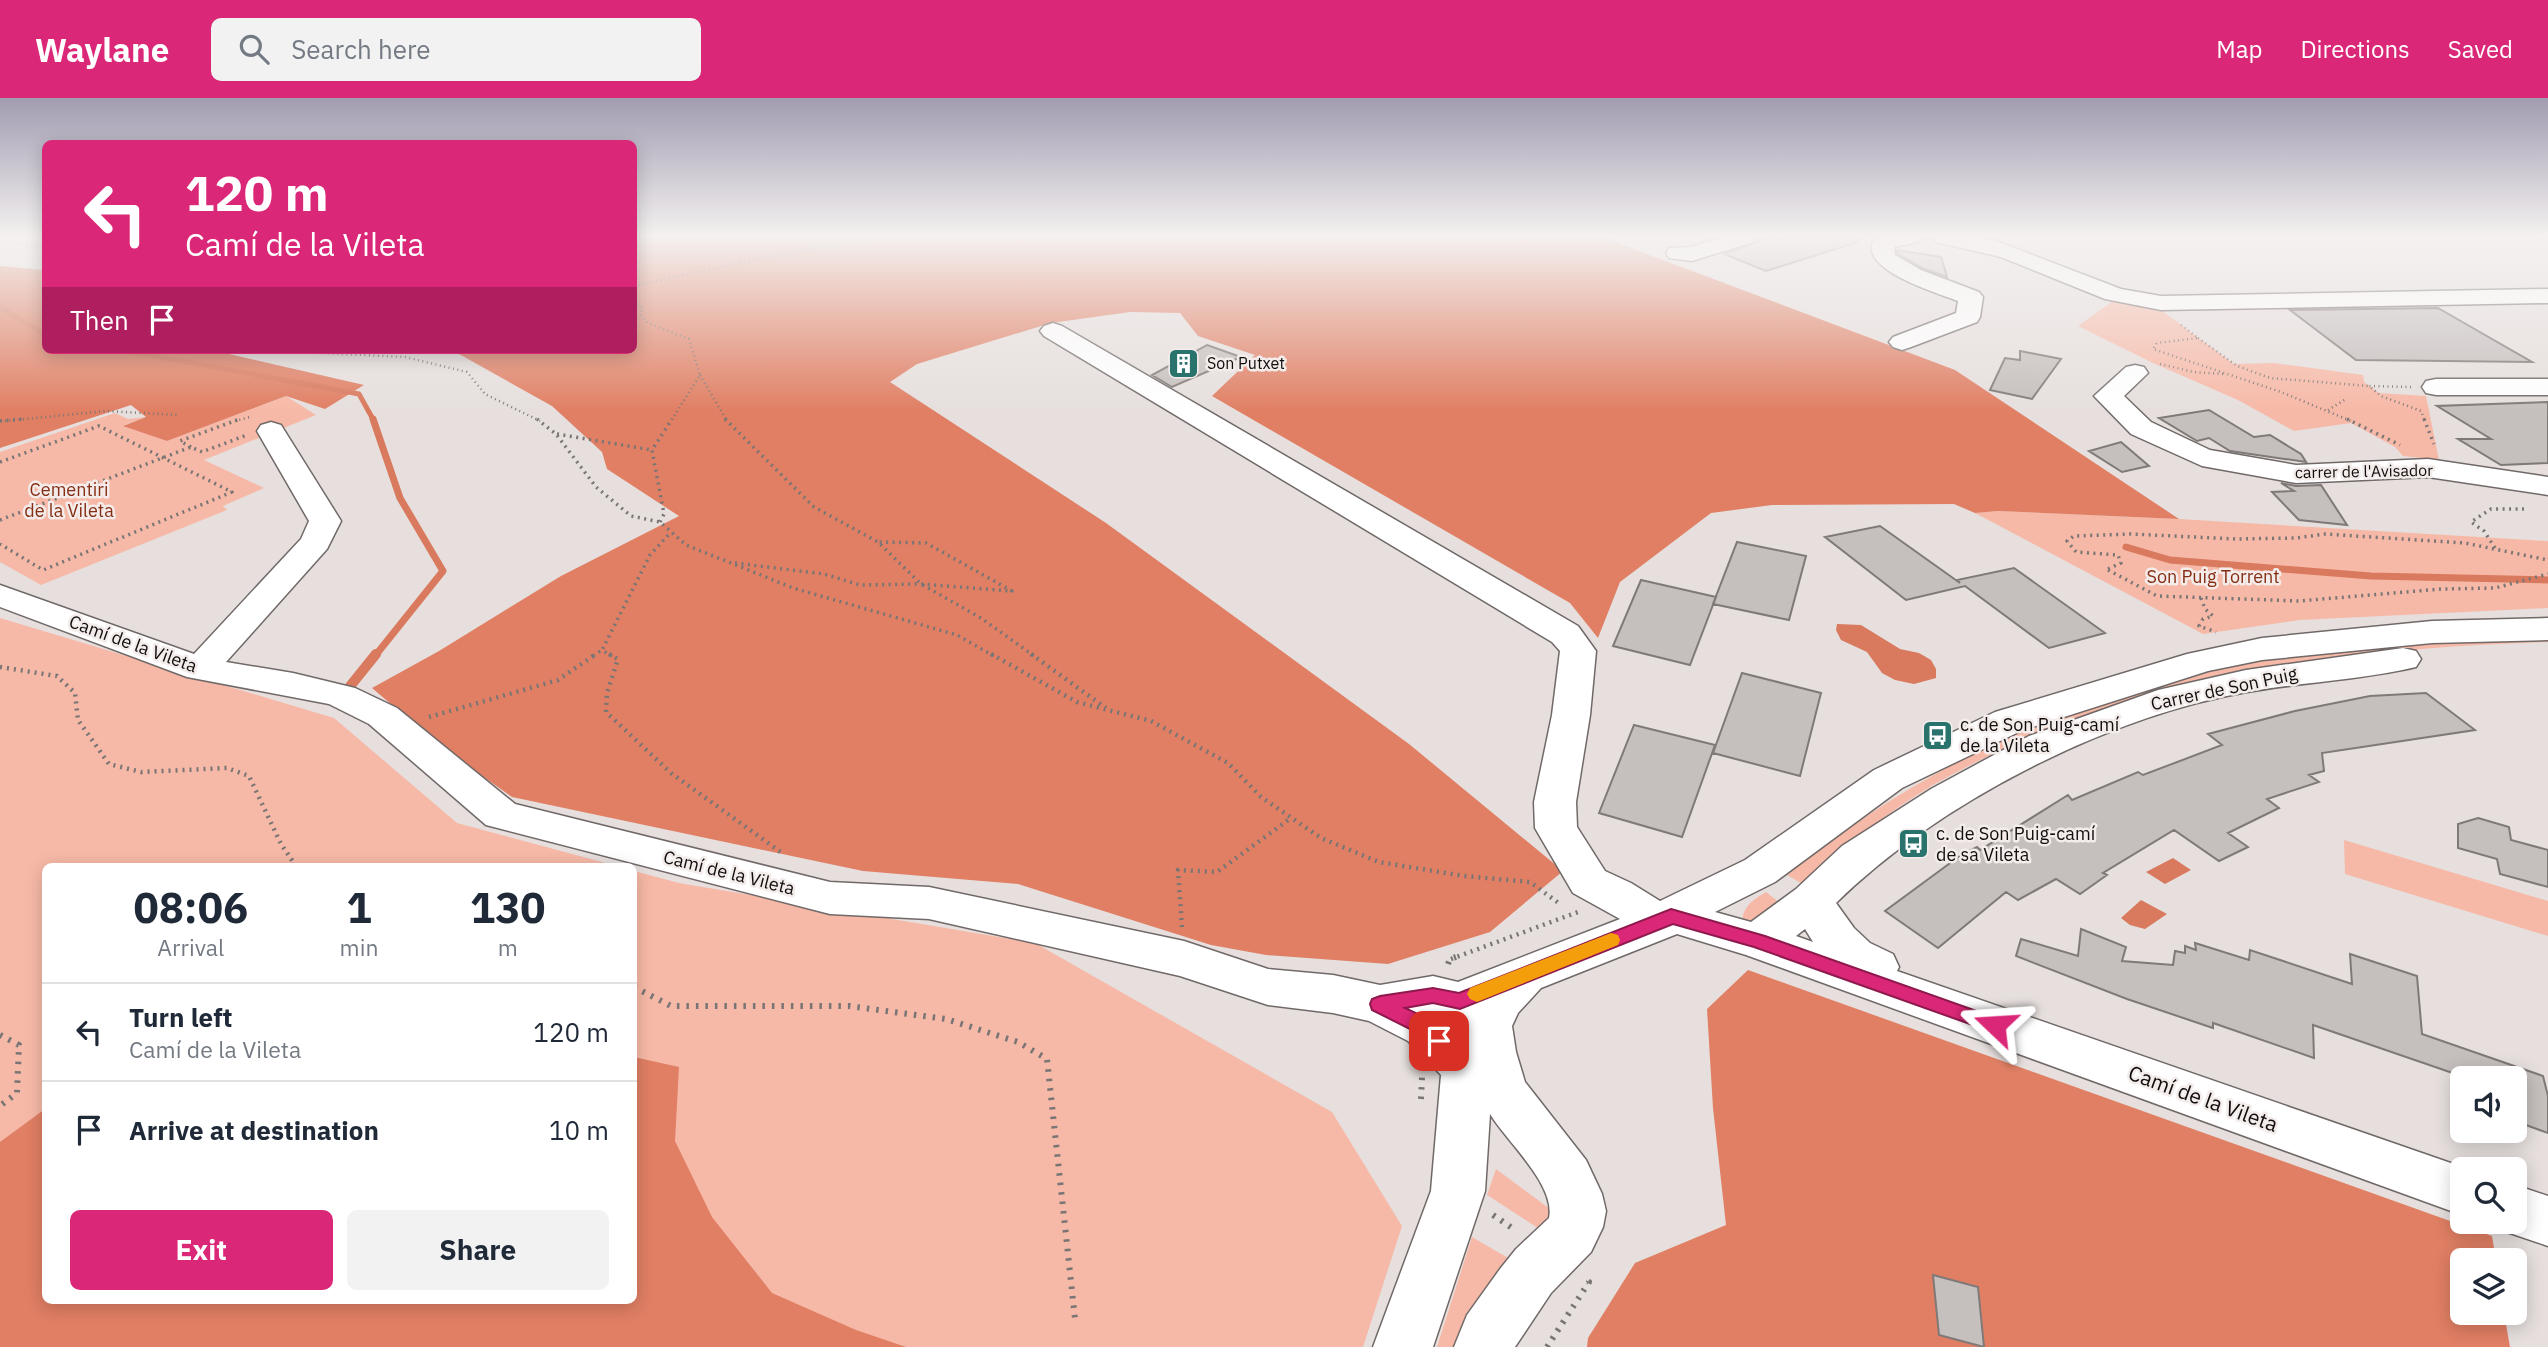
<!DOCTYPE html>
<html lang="en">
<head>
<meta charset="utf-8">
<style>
  body { margin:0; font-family:"IBM Plex Sans",sans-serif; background:#f2f2f3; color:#1f2937; height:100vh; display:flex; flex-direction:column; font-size:26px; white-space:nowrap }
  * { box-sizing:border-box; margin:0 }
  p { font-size:23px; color:#747a83 }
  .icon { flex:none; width:38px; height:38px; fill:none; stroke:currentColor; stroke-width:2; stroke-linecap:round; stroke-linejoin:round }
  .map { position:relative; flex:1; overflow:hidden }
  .panel { position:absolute; left:42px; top:765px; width:595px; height:441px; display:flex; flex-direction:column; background:#fff; border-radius:10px; box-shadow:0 4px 18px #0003 }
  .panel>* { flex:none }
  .guide { position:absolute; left:42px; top:42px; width:595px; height:214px; border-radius:10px; box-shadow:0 4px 18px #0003; background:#db2777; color:#fff; overflow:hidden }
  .buttons { position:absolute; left:2450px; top:968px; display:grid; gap:14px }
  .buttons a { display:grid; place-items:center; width:77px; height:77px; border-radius:10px; background:#fff; box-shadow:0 4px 18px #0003; font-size:35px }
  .pin { position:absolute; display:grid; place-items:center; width:60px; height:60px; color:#fff; margin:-30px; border-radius:14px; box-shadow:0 4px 10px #0006 }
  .me { position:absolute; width:77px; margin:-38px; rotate:290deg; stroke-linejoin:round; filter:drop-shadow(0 0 5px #0008) }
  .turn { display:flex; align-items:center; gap:24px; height:147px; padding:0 28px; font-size:32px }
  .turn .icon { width:91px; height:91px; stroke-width:2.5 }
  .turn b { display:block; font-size:49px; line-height:60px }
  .then { display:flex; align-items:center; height:66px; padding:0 28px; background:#0003; gap:14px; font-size:26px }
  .eta { display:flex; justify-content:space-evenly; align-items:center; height:119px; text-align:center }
  .eta b { font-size:42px; font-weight:800; line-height:49px }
  .primary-button { display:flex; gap:14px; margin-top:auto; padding:14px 28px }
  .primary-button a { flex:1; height:80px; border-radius:10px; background:#db2777; color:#fff; font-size:28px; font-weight:800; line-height:80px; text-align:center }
  .primary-button a+a { background:#f2f2f3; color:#1f2937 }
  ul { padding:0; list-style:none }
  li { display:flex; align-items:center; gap:21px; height:98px; padding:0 28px; border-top:2px solid #e0e1e3 }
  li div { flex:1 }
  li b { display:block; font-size:26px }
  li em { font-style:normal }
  header { display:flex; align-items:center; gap:42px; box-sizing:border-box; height:98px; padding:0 35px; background:#db2777; color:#fff }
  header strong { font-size:33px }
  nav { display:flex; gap:38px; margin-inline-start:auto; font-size:24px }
  .search { width:490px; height:63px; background:#f2f2f3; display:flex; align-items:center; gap:18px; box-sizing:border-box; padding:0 24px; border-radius:10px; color:#747a83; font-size:26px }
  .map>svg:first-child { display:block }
  .green { fill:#f7b9a7 }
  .forest { fill:#e07f64 }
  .water { fill:#d9795e }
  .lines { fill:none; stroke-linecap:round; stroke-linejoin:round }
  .stream-far2 { stroke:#d9795e; stroke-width:5 }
  .stream-far1 { stroke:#d9795e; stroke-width:7 }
  .stream { stroke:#d9795e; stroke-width:10 }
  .building { fill:#c5bfbd; stroke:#7f7977; stroke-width:2 }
  .minor-casing { stroke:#706968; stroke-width:3 }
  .path-far3 { stroke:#797574; stroke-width:2.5; stroke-dasharray:1 3.5; stroke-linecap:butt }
  .path-far2 { stroke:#797574; stroke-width:3.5; stroke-dasharray:2 4.5; stroke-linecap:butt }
  .path-far1 { stroke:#797574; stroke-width:4.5; stroke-dasharray:2 5; stroke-linecap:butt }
  .path { stroke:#797574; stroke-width:6; stroke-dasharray:2.5 7; stroke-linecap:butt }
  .minor { fill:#fff; fill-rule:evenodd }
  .route { fill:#db2777; stroke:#8e194d; stroke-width:2 }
  .slow { fill:#f59e0b }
  .labels { text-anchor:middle; stroke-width:5; stroke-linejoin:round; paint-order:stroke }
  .far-poi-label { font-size:16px; fill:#100e0d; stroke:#f3ecea; text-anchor:start }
  .far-street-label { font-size:16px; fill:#100e0d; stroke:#f3ecea }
  .park-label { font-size:18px; fill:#852e14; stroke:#f3ecea }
  .street-label { font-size:18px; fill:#100e0d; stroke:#f3ecea }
  .poi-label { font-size:18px; fill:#100e0d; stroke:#f3ecea; text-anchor:start }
  .near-street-label { font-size:21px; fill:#100e0d; stroke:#f3ecea }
</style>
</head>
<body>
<header>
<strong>Waylane</strong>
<div class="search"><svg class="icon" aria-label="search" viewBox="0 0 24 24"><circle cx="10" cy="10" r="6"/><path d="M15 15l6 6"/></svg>Search here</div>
<nav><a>Map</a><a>Directions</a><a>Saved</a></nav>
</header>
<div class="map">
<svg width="2548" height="1249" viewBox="0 0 2548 1249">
  <rect width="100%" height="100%" fill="#e6dfdd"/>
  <path class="green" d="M2117 200 2161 212 2234 266 2274 265 2363 277 2364 284 2379 295 2426 298 2439 362 2403 358 2395 349 2351 325 2294 333 2238 302 2153 265 2078 228Z
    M286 298 316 317 204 362 264 390 223 408 227 412 41 487 0 464V354L115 315 128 321 146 319 124 327 167 343Z
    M1998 413 2179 421 2548 443V510L2300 522 2203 536 1975 415Z
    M0 520 334 620 457 725 617 768H46V1202H634V773L679 785 1035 845 1332 1014 1402 1128 1363 1249H0Z
    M2548 538V544C2337 550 2119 581 1933 687 1886 715 1843 750 1801 785L1787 777C1949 645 2121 581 2326 552 2400 541 2474 541 2548 538Z
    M2344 742 2548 803V838L2345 776Z
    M1766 794 1780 805 1750 826 1742 824C1743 808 1753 802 1766 794Z
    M1496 1071 1554 1114 1538 1130 1487 1097Z
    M1472 1139 1510 1161 1461 1249H1437Z"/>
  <path class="forest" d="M634 139H1602L1955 272 2179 421 1998 413 1975 415 1954 406 1772 407 1711 415 1620 484 1598 540 1570 505 1212 298 1255 257 1198 238 1180 215 1130 214 1051 225 917 266 890 284 1106 425 1409 646 1563 773 1490 834 1388 866 1266 857 1211 847 1018 786 863 773 512 699 445 652 372 590 439 553 561 478 679 418 607 371 602 354 552 308 459 256 434 252H634Z
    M0 168 45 172 46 252H212L364 287 325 311 286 298 167 343 123 328 146 319 131 307 0 350Z
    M1748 872 2492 1138 2496 1162H2462V1214L2504 1215 2510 1249H1587L1588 1240 1635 1165 1726 1127 1713 1010 1707 911Z
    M634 959 679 969 675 1043 712 1119 772 1195 856 1232 906 1249H0V1044L45 1011 46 1202H634Z"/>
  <path class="water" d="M1837 526 1861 527 1900 551 1919 555 1931 562 1936 571V580L1914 586 1895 582 1882 575 1867 554 1841 542 1836 532Z
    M2173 760 2191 772 2165 786 2146 774Z
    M2141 802 2167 816 2145 831 2130 827 2121 820Z"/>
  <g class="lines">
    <path class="stream-far2" d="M0 209 46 237
      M123 252 359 296 374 323"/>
    <path class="stream-far1" d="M373 321 400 400 443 473 375 558
      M2126 449 2170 462 2371 478 2548 482"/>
    <path class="stream" d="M343 597 376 556"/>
  </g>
  <path class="building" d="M1770 139H1857L1858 144 1766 173 1724 156Z
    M1897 152 1941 159 1947 179 1922 170 1897 155Z
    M2438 210 2532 264 2356 262 2290 212Z
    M1207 247 1241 259 1172 289 1152 277Z
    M2020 253 2061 261 2032 301 1990 292 2005 260 2020 262Z
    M2548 304V365L2501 367 2458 341H2491L2437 308Z
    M2209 312 2254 339 2270 337 2301 356 2306 364 2230 353 2209 340 2197 343 2159 320Z
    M2121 344 2149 368 2122 374 2089 353Z
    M2281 385 2296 388 2321 387 2347 427 2299 422 2272 394 2294 393Z
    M1880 428 1960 485 1957 482 2014 470 2105 535 2049 550 1965 488 1906 502 1825 439Z
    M1737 444 1806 458 1789 522 1713 506Z
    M1641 482 1716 499 1690 567 1613 548Z
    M1742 575 1821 595 1800 678 1713 655Z
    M2426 595 2475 632 2322 655 2324 673 2309 677 2319 684 2267 701 2279 710 2228 735 2248 749 2219 763 2174 732 2103 775 2107 777 2080 796 2056 781 2018 802 2006 794 1938 850 1885 813 1961 757 1977 749 1980 752 2068 697 2072 702 2138 674 2143 677 2222 647 2208 636 2295 613 2370 598Z
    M1634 627 1715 647 1682 739 1599 715Z
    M2478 720 2509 729 2511 742 2548 752V789L2500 776 2497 761 2458 750V726Z
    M2081 831 2126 849 2122 863 2173 867 2175 853 2185 855V848L2196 852 2195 845 2249 862 2250 852 2352 886 2350 856 2417 878 2422 936 2543 978 2548 998V1035L2515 1023V980H2467L2313 927 2314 960 2213 925V930L2127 901 2016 858 2021 841 2078 858Z
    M1933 1177 1978 1189 1984 1249 1939 1237Z"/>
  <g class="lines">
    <defs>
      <path id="minor" d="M1724 139H1756L1753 144 1692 163 1669 160 1666 155 1669 150 1691 149Z
        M1882 139H1922L1919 144 1894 149 1895 157 1921 172 1979 194 1983 199 1980 219 1977 224 1911 249 1902 252 1893 249 1889 244 1893 239 1956 215 1958 203C1938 195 1854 171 1875 140Z
        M1933 139H1980L1996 143 2121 191 2161 198 2548 191V205L2161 212 2105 201 2001 159 1936 144Z
        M1053 225 1062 228 1578 528 1596 553 1590 617 1576 704 1577 729 1605 773 1631 785 1660 803 1745 762 1874 672 1995 614 2187 556 2262 540 2432 523 2548 520V542L2432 545 2262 562 2208 573 2023 632 1902 690 1775 784 1715 814 1751 824 1796 791 1842 748 1931 691 2029 638 2158 592 2246 572 2403 550 2416 553 2421 561 2416 569C2361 582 2303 584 2247 594 2106 619 1938 705 1836 805L1854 830 1870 845 1893 856 1899 869 1897 873 2468 1071H2462V1117L1746 857 1677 836 1541 890 1518 915 1512 928 1516 954 1525 984 1586 1062 1602 1096 1606 1113 1603 1129 1591 1154 1551 1195 1515 1249H1454L1467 1217 1500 1171 1516 1151 1549 1120C1556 1087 1507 1044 1490 1016L1485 1093 1433 1249H1373L1431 1093 1441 977 1408 943 1369 923 1333 915 1268 907 1180 878 929 821 830 816 486 727 369 626 329 606 187 579 0 509V487L194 556 301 441 309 423 257 333 261 327 271 324 281 327 341 423 327 451 226 564 293 575 355 590 397 610 515 706 830 784 929 789 1184 843 1268 871 1333 877 1380 887 1433 878 1458 884 1620 821 1573 795 1535 730 1534 704 1552 617 1560 553 1552 544 1044 238 1040 233 1044 228ZM1805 831 1813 844 1796 838ZM1446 919 1460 922 1466 920 1460 932Z
        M2135 267 2144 269 2148 275 2124 298 2151 324 2210 352 2296 367 2428 361 2548 379V397L2428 379 2296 385 2202 368 2131 336 2094 298 2126 269Z
        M2436 281H2548V297H2436L2426 295 2422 289 2426 283Z
        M2515 1087 2548 1098V1148L2495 1130 2493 1124H2515Z"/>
    </defs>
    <use href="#minor" class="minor-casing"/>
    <path class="path-far3" d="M0 143 46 149
      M634 188 801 152 899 139
      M634 204 642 208 641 217 648 225 689 241 700 277 671 323
      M2181 227 2198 240 2157 245 2153 251 2281 294 2351 323
      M2198 240 2237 268 2270 280 2369 288
      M261 252 405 259 467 274 485 296 540 323
      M2160 266 2194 274 2223 276
      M700 277 727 323
      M2411 289 2369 288 2381 298 2421 313 2425 323
      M2328 312 2346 301
      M5 323 106 313 178 317
      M235 323 250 319"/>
    <path class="path-far2" d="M537 321 556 336 596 389 631 418 660 424 686 447 793 490 957 537 994 558
      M725 321 814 409 878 444 921 486 981 520 1034 558
      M2347 321 2400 347
      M2424 321 2434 346
      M0 323 24 321
      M557 336 652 352
      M191 349 180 343 240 321
      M0 364 99 328 232 394 43 472 0 446
      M0 422 191 349 202 354 247 337
      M660 424 664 416 652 352 672 321
      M2495 450 2484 433 2471 424 2491 411H2524
      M735 465 824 476 860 487 921 486 1012 493 926 445 879 444
      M2108 471 2121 465 2118 457 2076 454 2067 443 2074 438 2131 436 2236 441 2296 440 2325 436 2465 445 2548 462
      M2108 472 2157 498 2299 503 2441 491 2495 490 2548 476
      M2201 500 2205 511 2213 518 2203 521 2199 528 2216 534
      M593 558 602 552
      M612 558 602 552 650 457 671 434"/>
    <path class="path-far1" d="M609 556 618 561 607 595 606 614 671 675 782 755
      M991 556 1077 604 1151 623 1228 665 1261 699 1321 740 1379 764 1464 778 1530 784 1560 806
      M1031 556 1106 610
      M0 569 57 578 75 595 78 622 109 666 141 674 227 670 249 678 281 746 296 768
      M429 619 558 582 596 556
      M1182 829 1178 772 1217 774 1291 720
      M1451 861 1578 814"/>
    <path class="path" d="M1448 866 1450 861 1456 859
      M634 889 671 908H849L946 921 1018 944 1047 961 1075 1221
      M0 937 19 947 17 995 0 1008
      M1421 1001 1422 979
      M1493 1117 1515 1132
      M1547 1249 1589 1184 1585 1181"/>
    <use href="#minor" class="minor"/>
  </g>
  <linearGradient id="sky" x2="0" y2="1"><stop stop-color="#a29cb1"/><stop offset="0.44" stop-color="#f4f1f0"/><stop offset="1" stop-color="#f4f1f0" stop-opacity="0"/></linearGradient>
  <rect width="2548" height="313" fill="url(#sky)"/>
  <path class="route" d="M1671 811 1765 838 2002 922 2005 927 2002 933 1995 935 1754 849 1673 826 1460 911 1433 905 1405 910C1422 918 1441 925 1450 943L1447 949 1439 951 1432 949 1418 935 1372 912 1370 906 1372 901 1380 898 1433 890 1459 895Z"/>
  <path class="slow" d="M1611 835 1618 837 1620 842 1618 847 1477 904 1470 901 1467 896 1470 890Z"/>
  <defs>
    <symbol id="building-square" viewBox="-11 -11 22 22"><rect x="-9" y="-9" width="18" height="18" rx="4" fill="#2a736c" stroke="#f3ecea"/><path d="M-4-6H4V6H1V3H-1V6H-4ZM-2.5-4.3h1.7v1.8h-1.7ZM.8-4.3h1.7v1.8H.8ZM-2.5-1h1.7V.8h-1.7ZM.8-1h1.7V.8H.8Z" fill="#fff"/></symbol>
    <symbol id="bus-square" viewBox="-11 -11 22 22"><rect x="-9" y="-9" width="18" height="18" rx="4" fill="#2a736c" stroke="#f3ecea"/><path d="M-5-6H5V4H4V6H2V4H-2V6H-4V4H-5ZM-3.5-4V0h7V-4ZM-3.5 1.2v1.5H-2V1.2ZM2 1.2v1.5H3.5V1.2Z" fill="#fff"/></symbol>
  </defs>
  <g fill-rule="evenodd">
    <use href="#building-square" x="1166" y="248" width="35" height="35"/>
    <use href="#bus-square" x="1920" y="620" width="35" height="35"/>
    <use href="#bus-square" x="1896" y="728" width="35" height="35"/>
  </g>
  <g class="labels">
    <g class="far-poi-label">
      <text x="1207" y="271">Son Putxet</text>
    </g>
    <g class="far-street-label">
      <text transform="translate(2364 373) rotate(-1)" y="6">carrer de l'Avisador</text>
    </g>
    <g class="park-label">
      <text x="69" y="398">Cementiri<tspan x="69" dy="21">de la Vileta</tspan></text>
      <text x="2213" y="485">Son Puig Torrent</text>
    </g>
    <g class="street-label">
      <text transform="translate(133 546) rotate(20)" y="6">Camí de la Vileta</text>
      <text transform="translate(2224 591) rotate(-12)" y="6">Carrer de Son Puig</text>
      <text transform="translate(729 775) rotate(14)" y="6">Camí de la Vileta</text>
    </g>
    <g class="poi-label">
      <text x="1960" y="633">c. de Son Puig-camí<tspan x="1960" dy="21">de la Vileta</tspan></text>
      <text x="1936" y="742">c. de Son Puig-camí<tspan x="1936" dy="21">de sa Vileta</tspan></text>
    </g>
    <g class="near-street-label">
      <text transform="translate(2203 1001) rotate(20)" y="7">Camí de la Vileta</text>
    </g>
  </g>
</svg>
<div class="buttons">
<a><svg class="icon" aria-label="sound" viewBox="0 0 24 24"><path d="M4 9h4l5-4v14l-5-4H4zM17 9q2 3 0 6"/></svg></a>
<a><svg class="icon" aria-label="search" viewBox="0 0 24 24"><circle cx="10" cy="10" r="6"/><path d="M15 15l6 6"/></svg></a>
<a><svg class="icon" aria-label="layers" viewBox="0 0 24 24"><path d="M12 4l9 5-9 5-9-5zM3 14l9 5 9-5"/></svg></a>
</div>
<div class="pin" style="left:1439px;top:943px;background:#d93025"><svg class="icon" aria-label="arrive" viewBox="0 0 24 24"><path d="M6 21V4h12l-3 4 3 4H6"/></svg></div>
<svg class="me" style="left:1995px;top:927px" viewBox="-20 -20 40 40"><path d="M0-17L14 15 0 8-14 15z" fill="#db2777" stroke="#fff" stroke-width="4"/></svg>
<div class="guide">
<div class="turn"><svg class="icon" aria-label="left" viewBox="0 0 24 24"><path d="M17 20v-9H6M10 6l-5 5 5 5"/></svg><div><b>120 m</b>Camí de la Vileta</div></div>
<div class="then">Then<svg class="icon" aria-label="arrive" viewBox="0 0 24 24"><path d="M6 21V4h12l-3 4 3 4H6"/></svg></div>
</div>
<section class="panel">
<div class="eta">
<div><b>08:06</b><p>Arrival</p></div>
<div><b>1</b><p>min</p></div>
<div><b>130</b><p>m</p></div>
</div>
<ul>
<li><svg class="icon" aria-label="left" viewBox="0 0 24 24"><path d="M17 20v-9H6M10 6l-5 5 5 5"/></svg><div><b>Turn left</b><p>Camí de la Vileta</p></div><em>120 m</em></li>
<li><svg class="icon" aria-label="arrive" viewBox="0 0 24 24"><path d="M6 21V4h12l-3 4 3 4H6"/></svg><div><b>Arrive at destination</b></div><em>10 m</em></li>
</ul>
<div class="primary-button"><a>Exit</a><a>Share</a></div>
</section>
</div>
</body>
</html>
